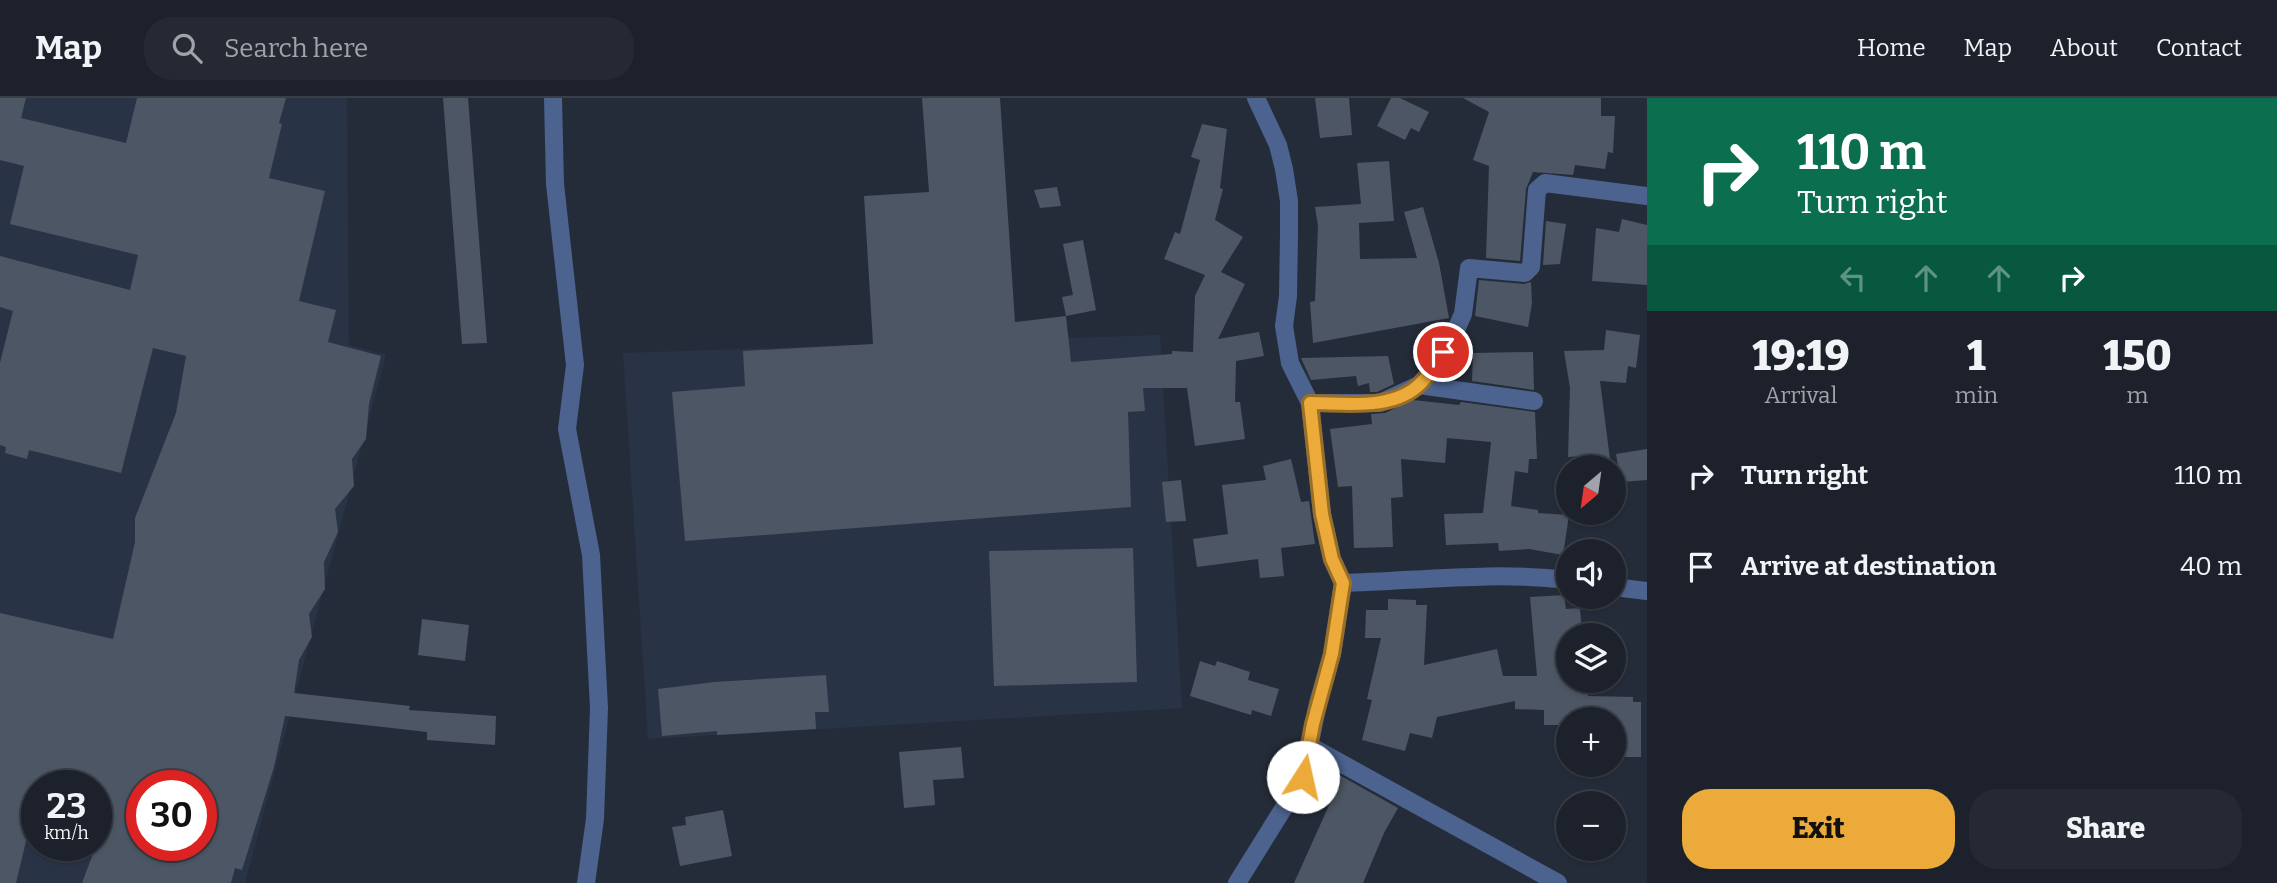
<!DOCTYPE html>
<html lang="en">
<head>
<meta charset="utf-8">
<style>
  body { margin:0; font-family:Bitter,serif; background:#252933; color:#f1f3f6; height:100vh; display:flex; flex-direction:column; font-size:26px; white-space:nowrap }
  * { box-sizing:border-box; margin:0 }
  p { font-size:23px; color:#a0a3a9 }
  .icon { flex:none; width:38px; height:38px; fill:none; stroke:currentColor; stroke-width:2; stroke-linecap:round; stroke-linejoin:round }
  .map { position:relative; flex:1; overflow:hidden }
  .drawer { display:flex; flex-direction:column; background:#1c212b; width:630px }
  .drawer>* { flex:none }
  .top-card { background:#0b6e4f; color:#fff; overflow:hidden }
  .needle { width:46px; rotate:209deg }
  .controls { position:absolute; left:1556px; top:357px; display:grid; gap:14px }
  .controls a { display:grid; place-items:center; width:70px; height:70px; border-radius:50%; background:#1c212b; box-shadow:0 2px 5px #0004,0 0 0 2px #3a3e47; font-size:35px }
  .speed { position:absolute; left:21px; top:672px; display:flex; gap:14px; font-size:35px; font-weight:700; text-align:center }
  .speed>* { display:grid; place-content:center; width:91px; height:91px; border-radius:50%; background:#1c212b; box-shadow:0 2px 5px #0004,0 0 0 2px #3a3e47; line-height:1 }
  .speed small { font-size:18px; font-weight:400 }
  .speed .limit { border:10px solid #d22; background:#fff; color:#111 }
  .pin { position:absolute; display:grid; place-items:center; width:60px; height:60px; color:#fff; margin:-30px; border:4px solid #fff; border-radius:50%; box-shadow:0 2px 7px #0007 }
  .me { position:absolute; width:77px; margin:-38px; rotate:10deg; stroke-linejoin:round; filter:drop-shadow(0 0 5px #0008) }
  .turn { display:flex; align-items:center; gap:24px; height:147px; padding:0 35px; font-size:32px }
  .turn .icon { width:91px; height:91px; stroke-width:2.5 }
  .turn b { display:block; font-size:49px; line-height:60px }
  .lanes { display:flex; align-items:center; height:66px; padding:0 35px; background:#0003; justify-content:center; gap:35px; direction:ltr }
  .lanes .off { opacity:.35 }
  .eta { display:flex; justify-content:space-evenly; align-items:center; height:119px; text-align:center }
  .eta b { font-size:42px; font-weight:800; line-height:49px }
  .cta { display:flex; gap:14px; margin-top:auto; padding:14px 35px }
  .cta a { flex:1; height:80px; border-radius:28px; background:#ebaa39; color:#111; font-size:28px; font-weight:800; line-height:80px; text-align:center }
  .cta a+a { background:#252933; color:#f1f3f6 }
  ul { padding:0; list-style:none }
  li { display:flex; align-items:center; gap:21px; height:91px; padding:0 35px }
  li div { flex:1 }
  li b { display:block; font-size:26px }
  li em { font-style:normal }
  header { display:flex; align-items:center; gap:42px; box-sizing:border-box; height:98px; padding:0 35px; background:#1c212b; border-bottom:2px solid #3a3e47 }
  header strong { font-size:33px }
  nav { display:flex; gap:38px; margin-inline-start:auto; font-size:24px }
  .search { width:490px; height:63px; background:#252933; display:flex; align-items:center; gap:18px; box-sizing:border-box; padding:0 24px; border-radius:28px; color:#a0a3a9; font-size:26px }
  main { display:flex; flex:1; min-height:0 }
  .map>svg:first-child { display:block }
  .built { fill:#293346; fill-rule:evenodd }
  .building { fill:#4d5664; fill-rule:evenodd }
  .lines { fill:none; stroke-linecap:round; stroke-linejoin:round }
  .minor { stroke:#4b638e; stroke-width:18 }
  .route-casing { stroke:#996e25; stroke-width:18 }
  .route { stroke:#ebaa39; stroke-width:12 }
</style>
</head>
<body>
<header>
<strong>Map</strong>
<div class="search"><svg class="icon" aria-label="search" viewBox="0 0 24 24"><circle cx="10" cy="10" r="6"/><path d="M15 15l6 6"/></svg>Search here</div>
<nav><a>Home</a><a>Map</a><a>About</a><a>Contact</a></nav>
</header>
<main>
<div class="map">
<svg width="1647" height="785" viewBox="0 0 1647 785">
  <rect width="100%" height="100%" fill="#252c39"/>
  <path class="built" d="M5 0H347L349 247 386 257 245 785H0V25ZM37 688H96V747H37ZM142 688H201V747H142Z
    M1160 237 1182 610 648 641 623 255Z"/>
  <path class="building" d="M0 0H26L21 20 126 45 137 0H286L279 25 282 26 269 80 325 93 299 203 336 212 328 244 381 258 369 306 366 341 352 361 354 388 335 411 338 434 324 464 325 491 309 516 312 539 299 562 294 595 410 608 409 612 496 618 495 647 427 642V634L285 618 274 669 242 772 235 770 231 785H82L100 737 96 736V688H37V719L32 718 16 785H0V515L113 541 135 444V420L176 315 186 258 153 250 121 375 29 352 27 361 5 355 6 349 0 347V265L13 213 0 209V158L130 192 138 157 10 126 24 68 0 62ZM142 688H201V747H142Z
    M443 0H468L487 245 462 246Z
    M922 0H1000L1015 224 1066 218 1071 264 1172 256V253L1193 254 1195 198 1205 177 1164 161 1175 134 1180 136 1200 62 1191 59 1202 26 1227 31 1220 90 1223 91 1215 122 1243 139 1221 174 1245 186 1218 241 1259 234 1264 258 1236 263 1235 304H1240L1245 341 1195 348 1187 290H1143L1145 313 1128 314 1131 409 685 443 672 294 745 288 743 253 873 246 864 98 929 94Z
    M1315 0H1349L1352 37 1320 40Z
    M1391 0H1400L1429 14 1419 34 1411 30 1405 42 1377 28Z
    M1463 0H1601V18H1615L1613 55 1608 54 1605 71 1575 67 1573 77 1533 74 1526 91 1520 163 1486 160 1489 68 1473 62 1489 14Z
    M1389 63 1394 123 1359 125 1360 161 1417 160 1404 114 1423 109 1439 165 1449 220 1313 245 1310 204 1315 203 1318 128 1315 109 1361 106 1357 65Z
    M1057 89 1061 108 1040 110 1034 92Z
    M1622 121 1647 127V187L1592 183 1596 130 1619 134Z
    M1546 123 1566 126 1560 166 1543 167Z
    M1083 142 1096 212 1066 218 1062 199 1073 197 1063 146Z
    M1479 182 1524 186 1531 184 1532 205 1528 229 1475 218Z
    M1606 232 1640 237 1636 270 1628 268 1626 285 1600 283 1611 369H1578L1582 358 1568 359 1570 290 1564 253 1604 252Z
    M1533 254 1534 292 1472 283 1473 255Z
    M1388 258 1394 286 1377 294H1370L1369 285 1358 288 1356 278 1311 282 1301 260Z
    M1413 302 1459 307 1461 304 1535 314 1537 361H1529L1528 375 1515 373 1511 408 1538 412V415L1569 417 1563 457 1529 451 1499 453 1498 445 1446 447 1444 416 1483 415 1491 344 1447 340 1445 365 1401 361 1403 399 1391 400 1393 449 1354 450 1352 388 1338 389 1330 331 1372 326 1371 316 1385 315Z
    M1647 351V382L1621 384 1616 356Z
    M1291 361 1301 404 1309 403 1315 446 1281 450 1284 478 1260 480 1258 461 1197 469 1193 441 1228 436 1222 387 1266 382 1263 368Z
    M1181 382 1186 423 1166 424 1162 384Z
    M1133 450 1137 584 994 588 989 453Z
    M1564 497 1566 511 1580 510 1582 537H1568V583H1588V598L1633 599V604H1641V659H1614V621H1568V627H1544V612L1515 611V603L1437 619 1432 640 1410 635 1405 653 1362 642 1372 602 1367 601 1381 540H1365L1366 512H1388V501L1416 502V507H1427L1424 567 1497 551 1503 578H1537L1530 499Z
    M422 521 469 527 465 563 418 557Z
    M1200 563 1215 568 1217 563 1250 574 1248 582 1279 591 1271 618 1252 612 1251 617 1190 598Z
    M826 577 829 614H815L816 631 717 637V633L662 638 658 591 714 584Z
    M961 649 964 680 933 682 935 707 904 710 899 654Z
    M1318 665 1398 710 1384 735 1363 785H1294L1335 694 1314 682Z
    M723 712 732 758 680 768 672 729 686 727 685 719Z"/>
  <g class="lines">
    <path class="minor" d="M553 0 555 86 575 267 567 331 591 457 599 610 595 721 586 785
      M1419 287 1534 303
      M1310 305H1380L1419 287 1431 274 1455 234 1463 216 1469 170 1525 175 1531 169 1537 92 1545 85 1647 98
      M1343 485C1418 483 1492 473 1568 482
      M1614 489 1647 493
      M1308 647 1558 785
      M1237 785 1303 679 1318 605 1332 556 1343 485 1332 461 1322 416 1310 305 1290 265 1284 228 1288 198 1289 138V103L1284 71 1278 47 1256 0"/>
  </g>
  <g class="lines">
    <defs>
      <path id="route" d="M1303 679 1313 626 1332 556 1343 485 1332 461 1322 416 1310 305C1345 305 1394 313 1421 285 1430 276 1436 265 1443 254"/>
    </defs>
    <use href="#route" class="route-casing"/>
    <use href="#route" class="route"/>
  </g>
</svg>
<div class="controls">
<a><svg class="needle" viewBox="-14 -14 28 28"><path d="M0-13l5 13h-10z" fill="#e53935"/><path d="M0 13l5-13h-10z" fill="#a0a3a9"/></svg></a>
<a><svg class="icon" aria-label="sound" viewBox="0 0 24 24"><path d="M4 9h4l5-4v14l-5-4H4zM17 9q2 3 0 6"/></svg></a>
<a><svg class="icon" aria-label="layers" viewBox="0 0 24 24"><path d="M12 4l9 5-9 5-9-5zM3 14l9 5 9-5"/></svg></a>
<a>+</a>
<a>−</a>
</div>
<div class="speed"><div>23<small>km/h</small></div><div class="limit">30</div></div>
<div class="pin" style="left:1443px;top:254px;background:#d93025"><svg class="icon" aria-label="arrive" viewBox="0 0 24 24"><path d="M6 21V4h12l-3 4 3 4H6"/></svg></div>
<svg class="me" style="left:1303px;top:679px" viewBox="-20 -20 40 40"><circle r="19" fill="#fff"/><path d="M0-13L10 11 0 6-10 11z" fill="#ebaa39"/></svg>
</div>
<section class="drawer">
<div class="top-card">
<div class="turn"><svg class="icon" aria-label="right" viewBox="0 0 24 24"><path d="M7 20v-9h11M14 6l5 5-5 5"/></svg><div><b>110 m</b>Turn right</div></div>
<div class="lanes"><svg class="icon off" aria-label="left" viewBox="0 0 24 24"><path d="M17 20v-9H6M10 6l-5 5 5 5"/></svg><svg class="icon off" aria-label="ahead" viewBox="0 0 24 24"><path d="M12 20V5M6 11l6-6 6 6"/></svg><svg class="icon off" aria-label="ahead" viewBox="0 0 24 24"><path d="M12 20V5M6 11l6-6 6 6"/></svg><svg class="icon" aria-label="right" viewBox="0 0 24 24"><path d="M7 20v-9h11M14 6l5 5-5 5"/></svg></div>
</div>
<div class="eta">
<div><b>19:19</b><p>Arrival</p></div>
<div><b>1</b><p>min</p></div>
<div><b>150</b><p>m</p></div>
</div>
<ul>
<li><svg class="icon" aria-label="right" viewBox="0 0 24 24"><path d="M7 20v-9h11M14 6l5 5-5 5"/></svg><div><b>Turn right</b></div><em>110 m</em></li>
<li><svg class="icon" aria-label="arrive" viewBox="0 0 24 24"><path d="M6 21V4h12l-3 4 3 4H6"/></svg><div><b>Arrive at destination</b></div><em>40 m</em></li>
</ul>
<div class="cta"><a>Exit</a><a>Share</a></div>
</section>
</main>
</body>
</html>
